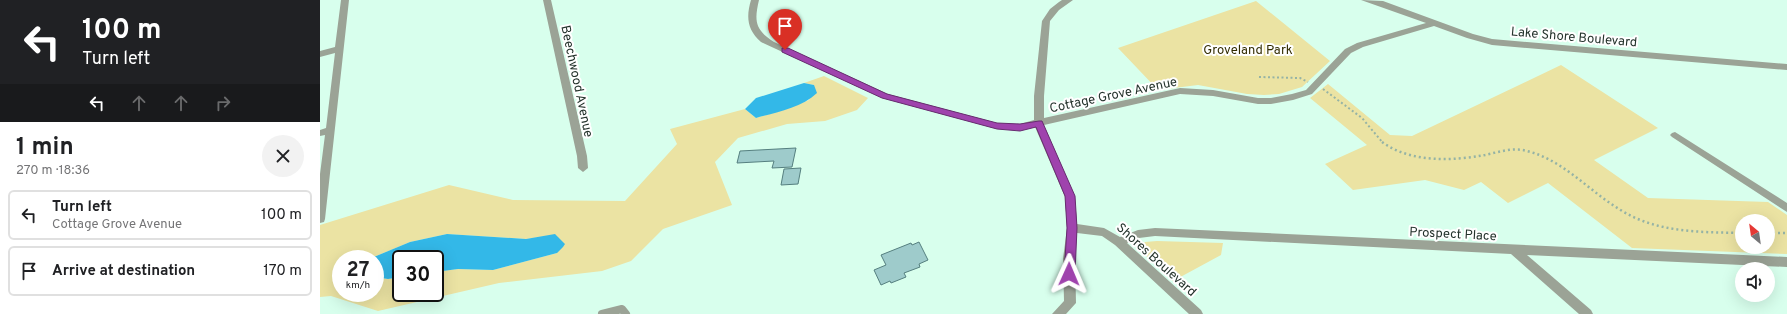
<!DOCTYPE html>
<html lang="en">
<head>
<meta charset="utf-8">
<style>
  body { margin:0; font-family:Overpass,sans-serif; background:#f2f2f2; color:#202124; height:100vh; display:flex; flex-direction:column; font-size:15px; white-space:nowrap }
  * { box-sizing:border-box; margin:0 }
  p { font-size:13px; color:#757577 }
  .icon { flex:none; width:22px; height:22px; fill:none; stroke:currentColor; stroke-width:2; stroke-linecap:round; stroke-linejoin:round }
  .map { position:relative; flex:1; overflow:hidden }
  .details { display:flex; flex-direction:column; background:#fff; width:320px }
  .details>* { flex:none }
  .top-card { background:#202124; color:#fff; overflow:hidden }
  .needle { width:26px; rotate:331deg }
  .fabs { position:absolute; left:1415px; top:214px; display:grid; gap:8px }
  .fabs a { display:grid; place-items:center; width:40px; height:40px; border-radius:50%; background:#fff; box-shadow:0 4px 16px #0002; font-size:20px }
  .speed { position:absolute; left:12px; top:250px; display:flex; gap:8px; font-size:20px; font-weight:700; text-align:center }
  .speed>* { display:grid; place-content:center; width:52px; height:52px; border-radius:50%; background:#fff; box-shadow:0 4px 16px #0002; line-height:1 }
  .speed small { font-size:10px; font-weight:400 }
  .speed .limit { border:2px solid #111; border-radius:6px; background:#fff; color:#111 }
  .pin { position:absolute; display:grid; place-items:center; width:34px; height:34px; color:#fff; margin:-41px -17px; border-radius:50% 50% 50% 0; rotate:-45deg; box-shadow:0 0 4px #0007 }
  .pin .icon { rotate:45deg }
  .me { position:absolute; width:44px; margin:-22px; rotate:1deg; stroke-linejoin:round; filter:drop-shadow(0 0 3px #0008) }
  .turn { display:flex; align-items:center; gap:14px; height:84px; padding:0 16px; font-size:18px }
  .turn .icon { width:52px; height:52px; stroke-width:2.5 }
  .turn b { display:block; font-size:28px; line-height:34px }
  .lanes { display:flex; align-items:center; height:38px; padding:0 16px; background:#0003; justify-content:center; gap:20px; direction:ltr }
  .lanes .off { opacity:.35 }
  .round { display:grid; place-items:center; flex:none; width:42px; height:42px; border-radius:21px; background:#f2f2f2 }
  .headline { display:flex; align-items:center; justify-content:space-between; height:68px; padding:0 16px }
  h1 { font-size:24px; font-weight:700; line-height:30px }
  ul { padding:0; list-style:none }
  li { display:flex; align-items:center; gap:12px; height:50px; margin:0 8px 6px; padding:0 8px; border:2px solid #e0e0e0; border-radius:6px }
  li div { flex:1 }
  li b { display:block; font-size:15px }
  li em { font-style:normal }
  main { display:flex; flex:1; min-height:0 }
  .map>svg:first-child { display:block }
  .green { fill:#ebe3a3; fill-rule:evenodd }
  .water { fill:#33b8e8 }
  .building { fill:#9ecbcb; stroke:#557f7f }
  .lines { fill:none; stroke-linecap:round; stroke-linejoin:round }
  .path-far1 { stroke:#95b3a5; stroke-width:2; stroke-dasharray:2 2.5; stroke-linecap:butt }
  .path { stroke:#95b3a5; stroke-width:2.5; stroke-dasharray:2 3; stroke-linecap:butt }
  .lane { stroke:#9ba396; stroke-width:8 }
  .street { fill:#9ba396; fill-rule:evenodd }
  .route { fill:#9f43ad; stroke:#672c70 }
  .labels { text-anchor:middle; stroke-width:4; stroke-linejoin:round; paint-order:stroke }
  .street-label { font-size:13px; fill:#24332c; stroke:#fff }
  .park-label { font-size:13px; fill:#322c00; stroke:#fff }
</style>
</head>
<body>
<main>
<section class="details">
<div class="top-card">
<div class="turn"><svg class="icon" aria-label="left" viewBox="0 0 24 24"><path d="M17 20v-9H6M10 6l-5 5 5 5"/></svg><div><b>100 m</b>Turn left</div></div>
<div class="lanes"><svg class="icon" aria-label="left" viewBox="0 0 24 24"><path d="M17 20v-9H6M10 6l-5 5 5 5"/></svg><svg class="icon off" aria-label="ahead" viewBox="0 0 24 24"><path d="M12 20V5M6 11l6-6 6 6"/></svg><svg class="icon off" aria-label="ahead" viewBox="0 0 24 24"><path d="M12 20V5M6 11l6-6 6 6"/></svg><svg class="icon off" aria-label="right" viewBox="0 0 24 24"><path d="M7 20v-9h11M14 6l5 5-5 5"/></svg></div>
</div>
<div class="headline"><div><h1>1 min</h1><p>270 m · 18:36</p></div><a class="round"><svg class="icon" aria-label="close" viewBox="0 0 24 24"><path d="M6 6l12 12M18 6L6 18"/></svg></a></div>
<ul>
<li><svg class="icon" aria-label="left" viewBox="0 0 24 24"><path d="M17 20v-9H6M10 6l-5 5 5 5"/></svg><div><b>Turn left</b><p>Cottage Grove Avenue</p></div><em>100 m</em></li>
<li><svg class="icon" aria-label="arrive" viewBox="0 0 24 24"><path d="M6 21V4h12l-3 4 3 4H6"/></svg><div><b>Arrive at destination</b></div><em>170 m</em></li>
</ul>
</section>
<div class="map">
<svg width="1467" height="314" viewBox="0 0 1467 314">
  <rect width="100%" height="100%" fill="#d8ffed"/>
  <path class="green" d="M936 1 1010 61 982 87 959 94 944 95 927 94 878 85 838 90 798 48Z
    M1241 65 1338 128 1274 160 1328 198 1448 202 1467 215V254L1312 248 1228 183 1188 203 1161 182 1144 190 1105 180 1033 190 1005 164 1047 145 990 98 1008 84 1070 135 1092 136ZM1422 221H1448V247H1422Z
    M504 76 548 98 537 110 505 121 467 124 418 138 395 162 412 205 343 229 311 261 282 271 179 283 58 311 11 296 0 297V225L129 185 193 200 305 201 357 144 350 129 425 109 436 118 466 109 489 100 494 85 484 83ZM127 234 206 239 235 235 237 253 173 270 138 269 115 272V293H81V277L68 279 55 277V293H21V259H49L90 242Z
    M837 241 903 243 901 255 853 281 821 251 820 246 825 242Z"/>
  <path class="water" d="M484 83 494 85 497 93C481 108 457 112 436 118L425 109 436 98Z
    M127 234 206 239 235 234 245 244 243 247 237 253 173 270 138 269 115 272V259H81V277L68 279 55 277V259H49L90 242Z"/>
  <path class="building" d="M476 148 472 167 452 168 454 161 417 163 420 151Z
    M481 168 478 184 461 185 464 169Z
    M599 242 608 260 599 264 600 267 584 273 586 277 571 283 570 281 561 285 554 270 566 265 561 255 591 243 592 245Z"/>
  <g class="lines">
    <path class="path-far1" d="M939 77 980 78 988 82
      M1003 89 1042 118 1063 143"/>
    <path class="path" d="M1062 142C1091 163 1132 161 1165 155 1179 152 1193 147 1207 151 1243 160 1268 190 1299 209 1336 233 1379 232 1422 233
      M1448 233H1467"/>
    <path class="lane" d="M282 314 302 309 306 314"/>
    <path class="street" d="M21 0H29L5 219 4 222 0 223V174L5 135 0 136V130L6 128 15 53 0 57V51L15 47Z
      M223 0H231L267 156 268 168 263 172 258 168 257 156Z
      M431 0H439C434 21 435 30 454 42L568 94 677 123 700 124 714 120V96L722 21 730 9 739 2 742 0H753L739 10 730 21 724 96V118L860 88 893 90 938 98H951L972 94 986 90 1025 49 1037 43 1106 23 1041 0 1063 1 1153 34 1172 39 1467 64V70L1172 45 1147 38 1114 26 1043 47 1031 53 992 94 973 100 951 104H938L893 96 860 94 724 125 755 197 757 224 784 228 800 237 818 230 835 228 1467 257V267L1207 255 1271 310 1273 314H1259L1191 254 835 236 819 238 807 243 881 310 883 314H869L795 245 782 236 757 233 755 259 756 303 746 314H732L744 301 743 259 747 228 745 197 715 127 700 130 677 129 562 98 441 42C427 30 426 17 431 0Z
      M1355 132 1467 203V212L1352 137 1350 135 1352 133Z"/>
  </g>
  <path class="route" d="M462 48H468L567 94 677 123 700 124 719 121H722L755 196 757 228 755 274 753 277H746L744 274 747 228 745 196 716 127 700 131 677 129 562 98 462 52Z"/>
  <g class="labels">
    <g class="street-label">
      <text transform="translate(1254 36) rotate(5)" y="5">Lake Shore Boulevard</text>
      <text transform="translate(258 81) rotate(78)" y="5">Beechwood Avenue</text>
      <text transform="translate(793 94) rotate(-12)" y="5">Cottage Grove Avenue</text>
      <text transform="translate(1133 233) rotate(3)" y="5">Prospect Place</text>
      <text transform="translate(837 259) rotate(42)" y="5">Shores Boulevard</text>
    </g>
    <g class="park-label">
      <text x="928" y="54">Groveland Park</text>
    </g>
  </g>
</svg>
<div class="fabs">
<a><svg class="needle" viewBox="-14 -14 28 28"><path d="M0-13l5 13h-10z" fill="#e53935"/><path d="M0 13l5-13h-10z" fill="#757577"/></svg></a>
<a><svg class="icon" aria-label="sound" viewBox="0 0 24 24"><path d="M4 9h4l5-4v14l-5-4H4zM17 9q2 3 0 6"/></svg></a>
</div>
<div class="speed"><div>27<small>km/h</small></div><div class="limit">30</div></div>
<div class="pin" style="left:465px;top:50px;background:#d93025"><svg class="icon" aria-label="arrive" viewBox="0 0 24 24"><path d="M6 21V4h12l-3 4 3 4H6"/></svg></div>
<svg class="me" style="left:749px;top:274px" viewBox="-20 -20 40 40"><path d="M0-17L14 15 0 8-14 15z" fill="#9f43ad" stroke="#fff" stroke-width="4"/></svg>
</div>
</main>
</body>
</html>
